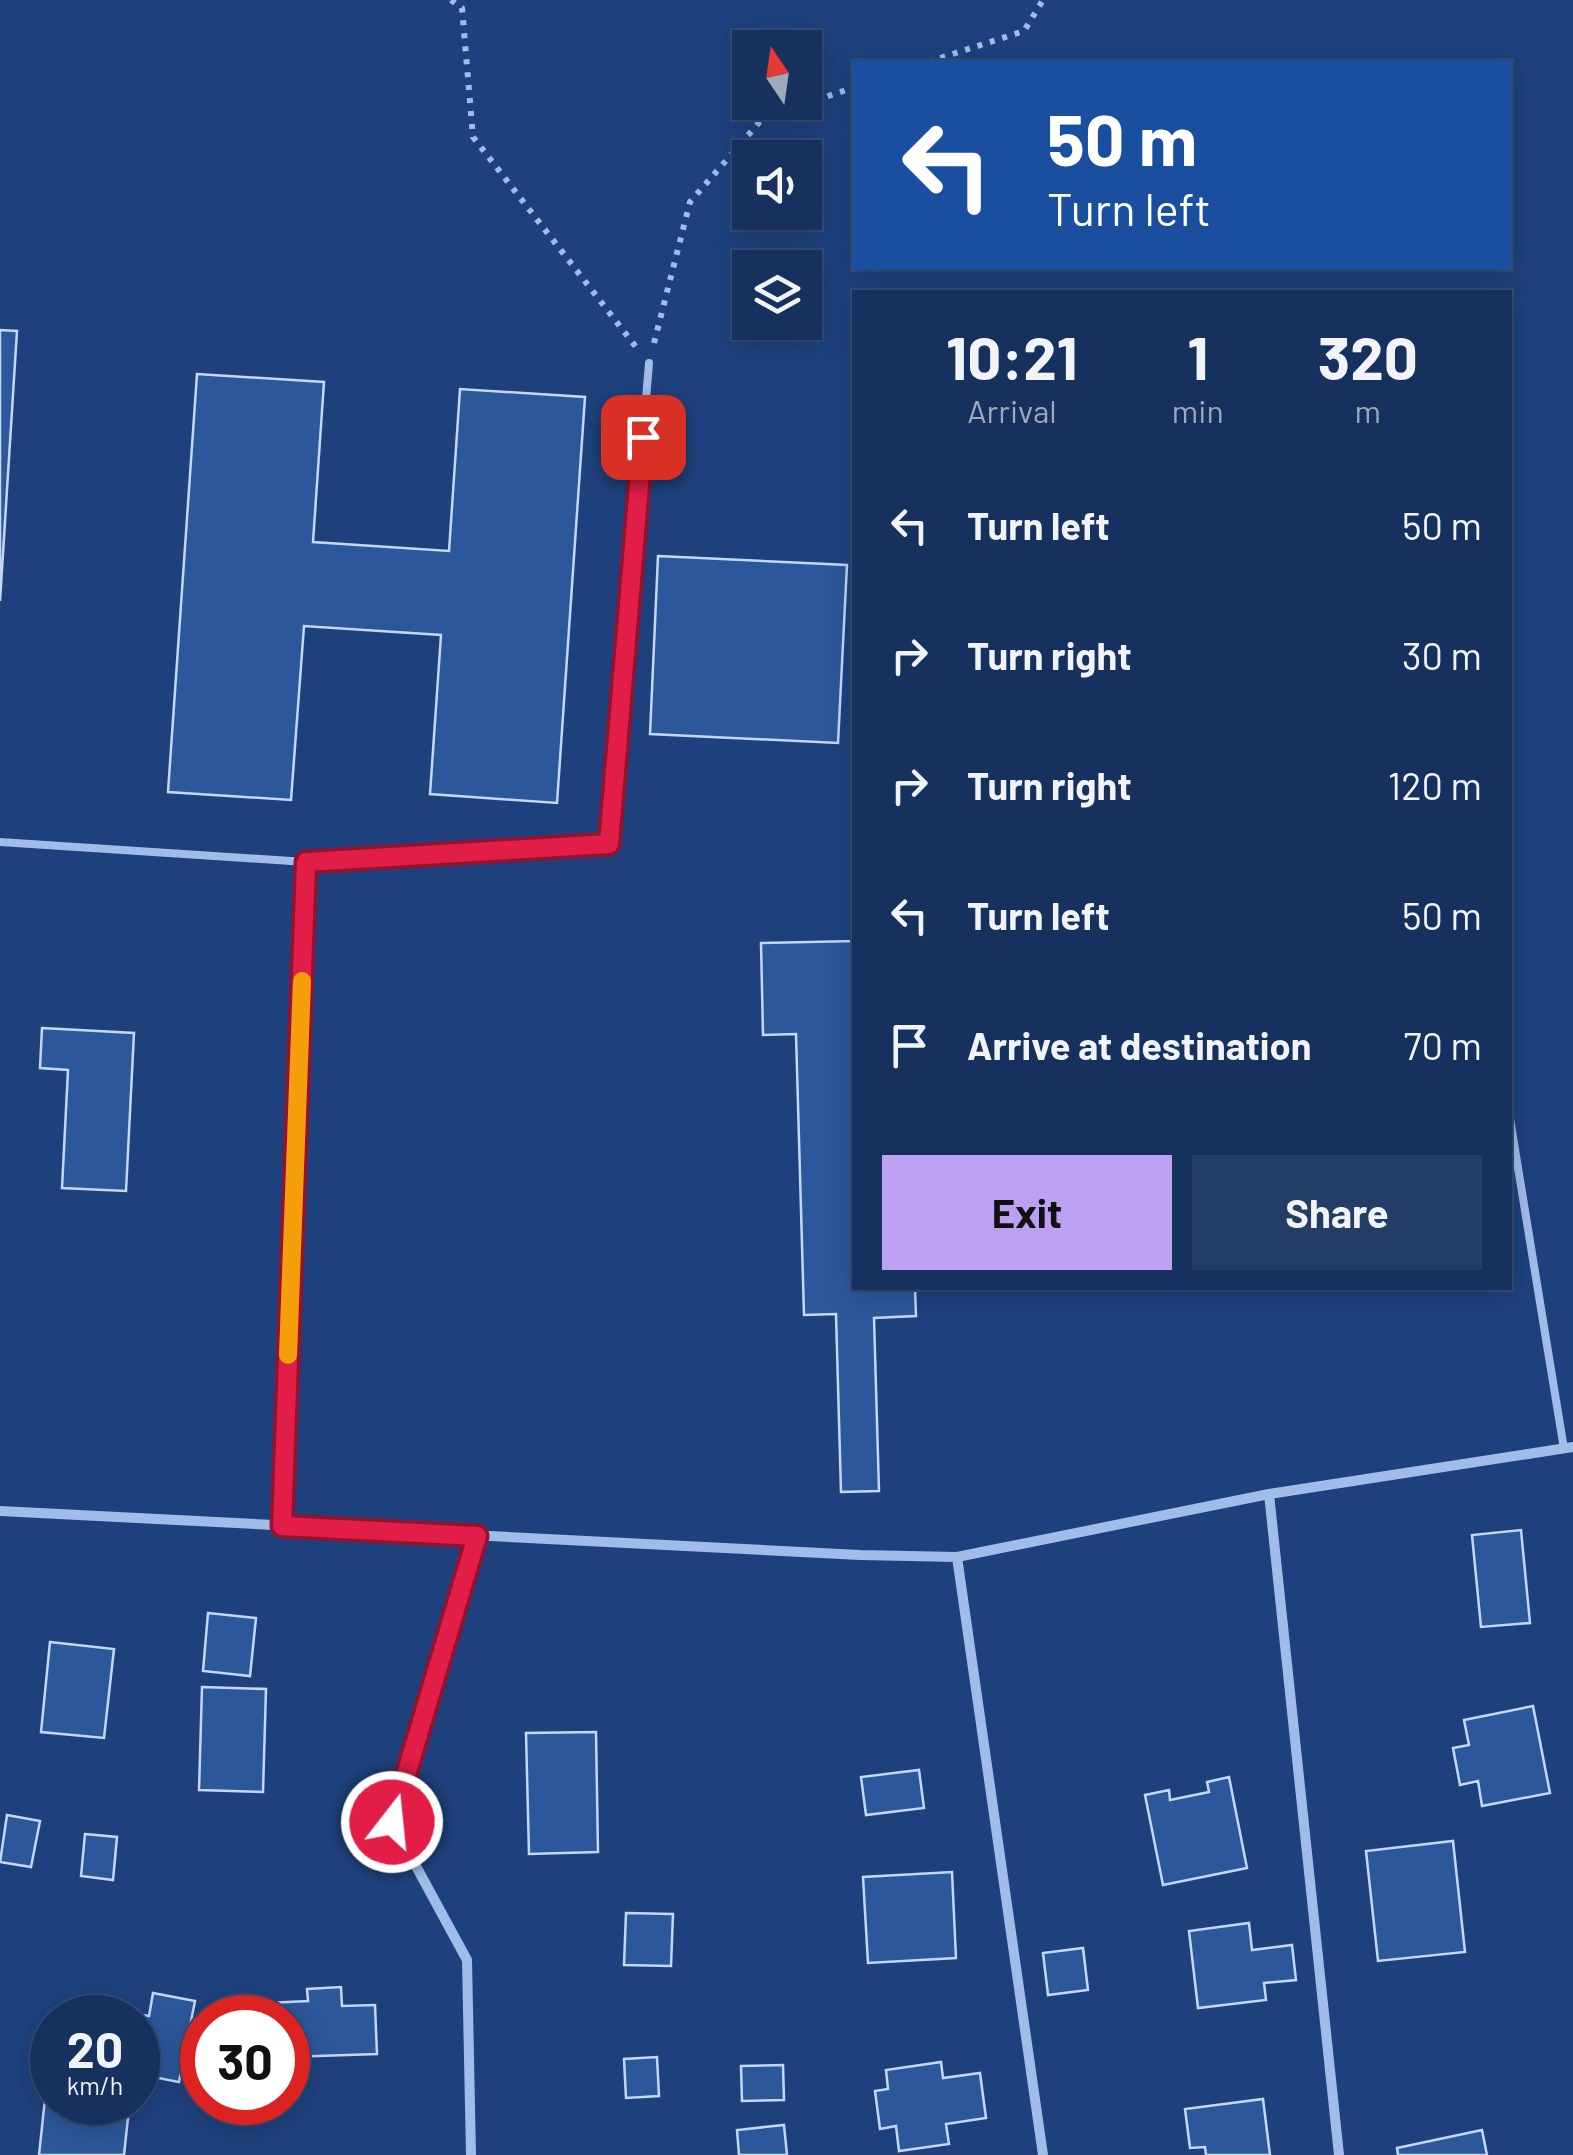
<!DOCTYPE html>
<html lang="en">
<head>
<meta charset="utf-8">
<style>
  body { margin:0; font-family:Barlow,sans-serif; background:#233d67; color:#f1f3f6; height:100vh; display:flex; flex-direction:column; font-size:38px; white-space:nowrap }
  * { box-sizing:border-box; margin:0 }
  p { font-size:32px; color:#9ea9bc }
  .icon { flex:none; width:55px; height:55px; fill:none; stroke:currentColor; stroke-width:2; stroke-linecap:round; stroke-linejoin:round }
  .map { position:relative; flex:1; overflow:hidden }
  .panel { position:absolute; left:852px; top:290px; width:660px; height:1000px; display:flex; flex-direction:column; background:#16315e; border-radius:0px; box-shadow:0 5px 25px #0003,0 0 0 2px #354c73 }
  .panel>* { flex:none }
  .hud { position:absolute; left:852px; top:60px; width:660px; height:210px; border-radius:0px; box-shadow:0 5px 25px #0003,0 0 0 2px #354c73; background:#1a4fa0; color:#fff; overflow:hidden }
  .needle { width:65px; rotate:347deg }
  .controls { position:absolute; left:732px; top:30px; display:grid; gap:20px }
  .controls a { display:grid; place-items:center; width:90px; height:90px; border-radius:0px; background:#16315e; box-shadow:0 5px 25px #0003,0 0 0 2px #354c73; font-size:50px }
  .speed { position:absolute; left:30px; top:1995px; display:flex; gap:20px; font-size:50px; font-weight:700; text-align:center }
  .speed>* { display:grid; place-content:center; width:130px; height:130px; border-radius:50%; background:#16315e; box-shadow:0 5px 25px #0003,0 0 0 2px #354c73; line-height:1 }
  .speed small { font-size:25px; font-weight:400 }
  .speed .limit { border:15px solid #d22; background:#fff; color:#111 }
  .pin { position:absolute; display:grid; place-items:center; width:85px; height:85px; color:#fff; margin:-42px; border-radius:20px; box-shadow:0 5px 15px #0006 }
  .me { position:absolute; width:110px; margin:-55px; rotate:16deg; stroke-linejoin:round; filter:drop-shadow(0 0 8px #0008) }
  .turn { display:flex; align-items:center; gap:35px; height:210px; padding:0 30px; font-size:45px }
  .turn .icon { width:130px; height:130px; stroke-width:2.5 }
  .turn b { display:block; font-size:70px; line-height:85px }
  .eta { display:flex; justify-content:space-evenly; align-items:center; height:170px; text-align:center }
  .eta b { font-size:60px; font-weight:700; line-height:70px }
  .cta { display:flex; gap:20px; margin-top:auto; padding:20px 30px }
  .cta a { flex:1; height:115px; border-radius:0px; background:#bca0f2; color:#111; font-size:40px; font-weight:700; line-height:115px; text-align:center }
  .cta a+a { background:#233d67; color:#f1f3f6 }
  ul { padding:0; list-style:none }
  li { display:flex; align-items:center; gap:30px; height:130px; padding:0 30px }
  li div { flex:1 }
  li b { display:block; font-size:38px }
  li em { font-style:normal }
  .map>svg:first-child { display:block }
  .building { fill:#2d579b; stroke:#c4d7f6; stroke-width:2.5 }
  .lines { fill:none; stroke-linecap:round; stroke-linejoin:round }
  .path { stroke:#a0bce8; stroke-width:6; stroke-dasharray:5 8; stroke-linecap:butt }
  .service { stroke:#a0bce8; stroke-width:8 }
  .minor { stroke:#a0bce8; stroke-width:10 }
  .route-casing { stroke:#92132f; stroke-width:25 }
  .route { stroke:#e11d48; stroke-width:18 }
  .slow { stroke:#f59e0b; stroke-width:18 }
</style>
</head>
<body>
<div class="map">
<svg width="1573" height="2155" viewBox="0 0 1573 2155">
  <rect width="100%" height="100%" fill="#1e417d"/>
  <path class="building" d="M0 330 17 331 0 601Z
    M197 374 324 382 313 542 449 551 460 389 585 397 557 803 430 794 441 635 304 626 291 800 168 792Z
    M658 556 847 565 838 743 650 734Z
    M855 941V1288H915L916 1316 874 1318 879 1491 841 1492 836 1314 804 1315 796 1034 763 1035 761 943Z
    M42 1028 134 1033 126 1191 62 1188 68 1070 40 1068Z
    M1521 1530 1530 1623 1481 1627 1472 1535Z
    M208 1613 256 1618 250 1676 203 1671Z
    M50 1642 114 1649 104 1738 41 1732Z
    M202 1687 266 1689 263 1792 199 1790Z
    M1533 1706 1550 1793 1482 1806 1478 1781 1460 1785 1453 1748 1469 1745 1464 1720Z
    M596 1732 598 1852 529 1854 526 1733Z
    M919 1770 924 1808 866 1815 861 1777Z
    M1229 1777 1247 1868 1163 1885 1145 1795 1169 1790 1170 1800 1209 1792 1207 1782Z
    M7 1815 40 1821 31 1867 0 1862Z
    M85 1834 117 1837 113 1880 81 1876Z
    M1453 1841 1465 1952 1378 1961 1366 1851Z
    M952 1872 956 1958 868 1963 863 1877Z
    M626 1913 673 1914 671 1966 624 1965Z
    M1249 1923 1252 1950 1292 1945 1296 1980 1264 1983 1266 2000 1198 2008 1189 1931Z
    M1083 1948 1088 1990 1048 1995 1043 1953Z
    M341 1987 342 2006 375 2005 377 2054 288 2057V2018H267V2003L308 2001 307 1989Z
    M153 1993 195 2001 179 2082 138 2074V2018H113L114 2010 149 2016Z
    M657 2057 659 2096 626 2098 624 2059Z
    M941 2062 943 2078 980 2073 986 2118 946 2124 949 2144 899 2151 896 2126 880 2129 875 2091 888 2089 886 2070Z
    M783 2065 784 2100 742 2101 741 2066Z
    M47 2080 52 2081V2102H107L106 2116 128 2118 124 2155H39Z
    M1263 2099 1270 2155H1206L1205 2147 1190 2148 1185 2109Z
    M784 2125 787 2155H739L737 2130Z
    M1482 2130 1487 2155H1398L1397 2148Z"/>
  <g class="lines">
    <path class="path" d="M451 0 462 8 473 137 636 347
      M928 62 1024 31 1043 0
      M654 343 690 202 763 118 855 87"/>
    <path class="service" d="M0 842 306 862 609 844 649 363
      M1510 1119 1564 1449
      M282 1526 306 862"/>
    <path class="minor" d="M1269 1494 1339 2155
      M0 1511 860 1555 957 1557 1269 1494 1573 1447
      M957 1557 1043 2155
      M471 2155 467 1960 392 1822 477 1536"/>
  </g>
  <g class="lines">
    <defs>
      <path id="route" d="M392 1822 477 1536 282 1526 306 862 609 844 643 437"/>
    </defs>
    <use href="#route" class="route-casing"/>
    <use href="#route" class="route"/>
    <path class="slow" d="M288 1355 302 981"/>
  </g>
</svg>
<div class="controls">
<a><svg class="needle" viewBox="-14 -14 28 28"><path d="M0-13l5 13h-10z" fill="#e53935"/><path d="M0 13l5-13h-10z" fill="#9ea9bc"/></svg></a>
<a><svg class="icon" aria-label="sound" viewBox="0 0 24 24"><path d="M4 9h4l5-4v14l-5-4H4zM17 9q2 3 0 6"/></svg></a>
<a><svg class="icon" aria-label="layers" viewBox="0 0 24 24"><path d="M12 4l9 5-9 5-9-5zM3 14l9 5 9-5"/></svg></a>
</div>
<div class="speed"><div>20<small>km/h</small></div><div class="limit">30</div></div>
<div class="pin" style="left:643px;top:437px;background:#d93025"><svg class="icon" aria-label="arrive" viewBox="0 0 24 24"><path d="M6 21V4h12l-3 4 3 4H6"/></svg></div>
<svg class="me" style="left:392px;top:1822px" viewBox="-20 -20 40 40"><circle r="17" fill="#e11d48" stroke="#fff" stroke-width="3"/><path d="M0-11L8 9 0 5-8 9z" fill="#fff"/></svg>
<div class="hud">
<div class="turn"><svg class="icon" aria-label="left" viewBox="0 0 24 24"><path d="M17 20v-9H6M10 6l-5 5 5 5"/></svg><div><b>50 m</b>Turn left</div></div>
</div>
<section class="panel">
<div class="eta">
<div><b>10:21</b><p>Arrival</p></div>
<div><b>1</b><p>min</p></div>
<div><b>320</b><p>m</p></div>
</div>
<ul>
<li><svg class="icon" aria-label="left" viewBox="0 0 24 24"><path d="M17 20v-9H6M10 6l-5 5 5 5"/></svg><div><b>Turn left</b></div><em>50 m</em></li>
<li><svg class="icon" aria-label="right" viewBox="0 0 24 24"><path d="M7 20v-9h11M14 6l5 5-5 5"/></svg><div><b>Turn right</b></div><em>30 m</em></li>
<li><svg class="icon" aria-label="right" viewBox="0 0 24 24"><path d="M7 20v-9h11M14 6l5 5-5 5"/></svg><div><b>Turn right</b></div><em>120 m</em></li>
<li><svg class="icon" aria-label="left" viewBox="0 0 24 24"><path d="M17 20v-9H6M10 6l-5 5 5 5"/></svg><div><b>Turn left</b></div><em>50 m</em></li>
<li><svg class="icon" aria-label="arrive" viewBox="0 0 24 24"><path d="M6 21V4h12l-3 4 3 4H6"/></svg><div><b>Arrive at destination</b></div><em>70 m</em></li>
</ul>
<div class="cta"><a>Exit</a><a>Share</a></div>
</section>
</div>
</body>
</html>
